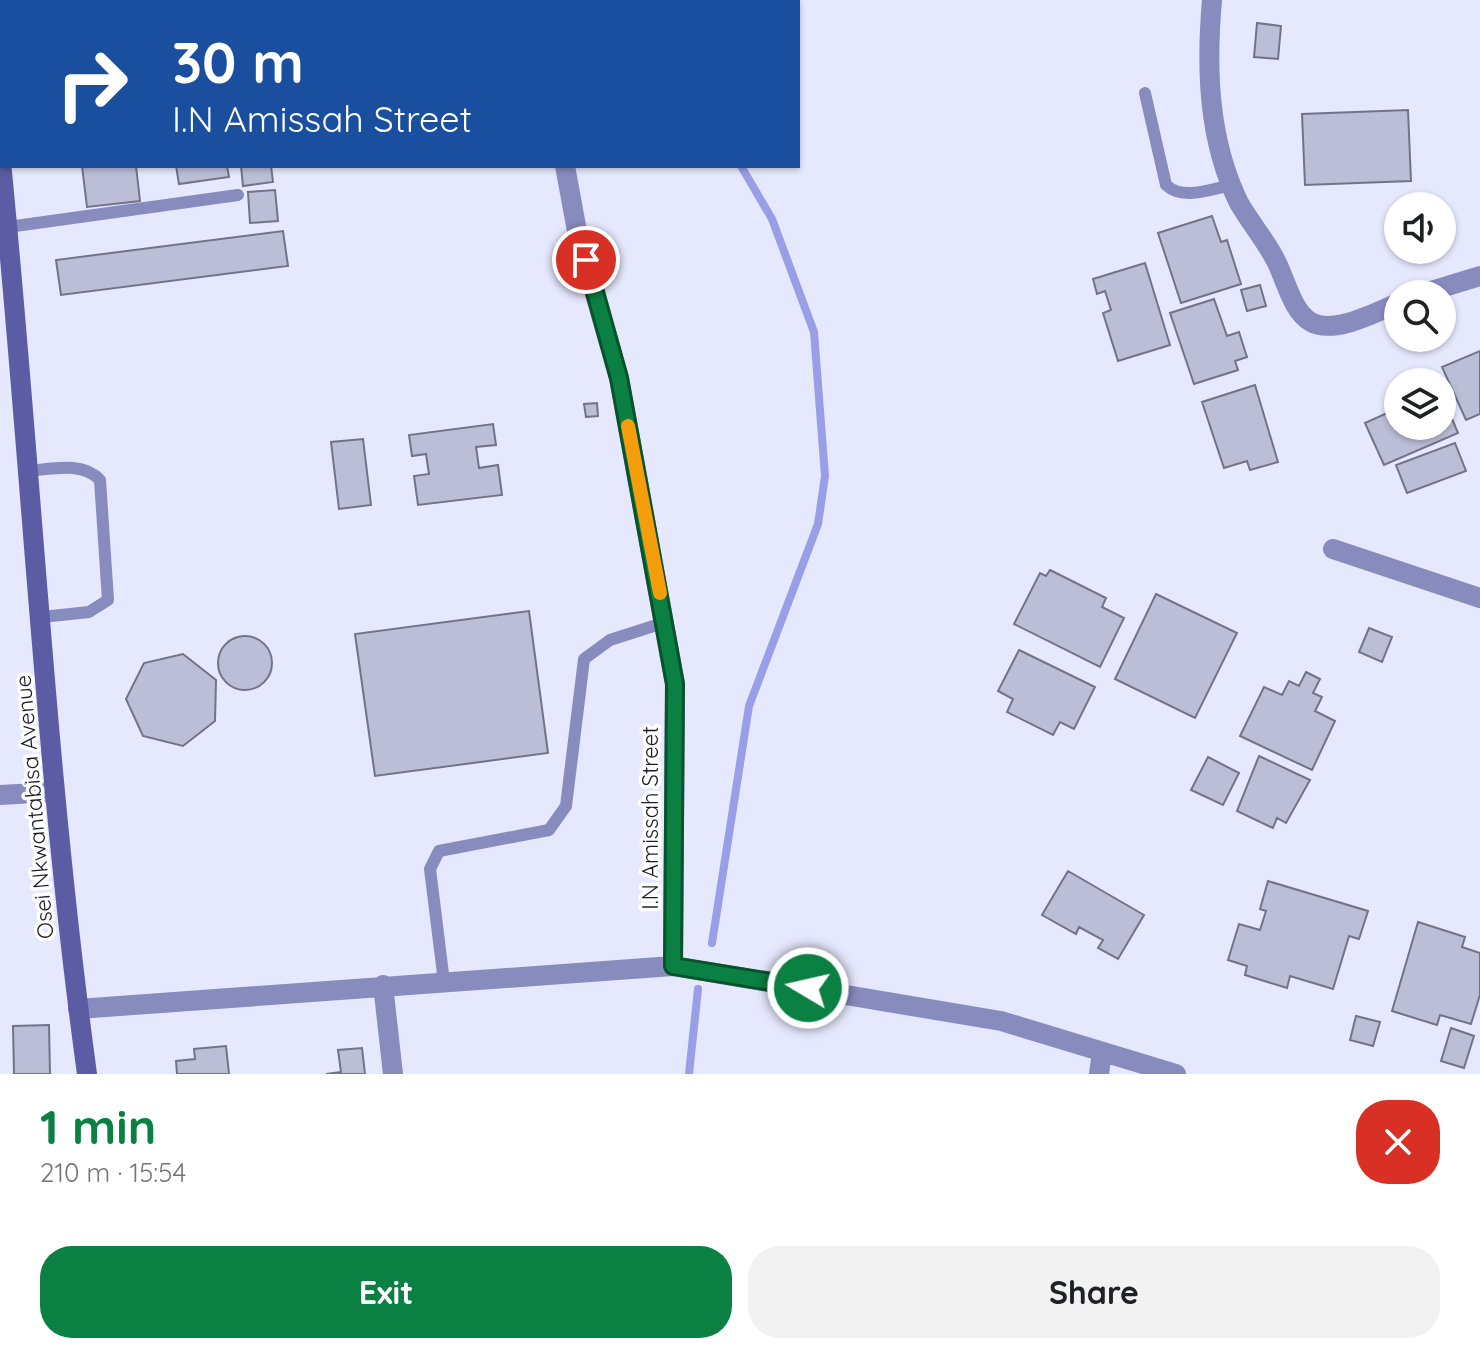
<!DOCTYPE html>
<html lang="en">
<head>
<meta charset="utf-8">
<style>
  body { margin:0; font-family:Quicksand,sans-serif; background:#f2f2f2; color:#202124; height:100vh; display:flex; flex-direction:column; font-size:30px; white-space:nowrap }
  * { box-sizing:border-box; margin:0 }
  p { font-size:26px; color:#757577 }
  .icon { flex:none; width:44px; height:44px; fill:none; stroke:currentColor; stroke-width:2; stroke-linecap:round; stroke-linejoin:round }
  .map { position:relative; height:1074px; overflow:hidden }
  .details { display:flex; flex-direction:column; background:#fff; flex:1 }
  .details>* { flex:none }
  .top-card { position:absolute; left:0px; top:0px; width:800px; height:168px; box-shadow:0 2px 6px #0004; background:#1a4fa0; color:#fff; overflow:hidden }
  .fabs { position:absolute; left:1384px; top:192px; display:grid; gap:16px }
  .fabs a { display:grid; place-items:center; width:72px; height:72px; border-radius:50%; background:#fff; box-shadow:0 2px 6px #0004; font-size:40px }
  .pin { position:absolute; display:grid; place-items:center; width:68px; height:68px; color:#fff; margin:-34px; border:4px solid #fff; border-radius:50%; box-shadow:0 2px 8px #0007 }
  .me { position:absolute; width:88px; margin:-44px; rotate:279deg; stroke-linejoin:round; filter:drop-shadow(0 0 6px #0008) }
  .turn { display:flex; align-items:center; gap:28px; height:168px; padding:0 40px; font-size:36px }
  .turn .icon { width:104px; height:104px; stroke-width:2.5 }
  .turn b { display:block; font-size:56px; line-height:68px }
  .round { display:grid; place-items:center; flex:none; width:84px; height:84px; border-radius:32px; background:#f2f2f2 }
  .headline { display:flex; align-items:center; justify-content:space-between; height:136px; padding:0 40px }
  h1 { font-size:48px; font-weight:700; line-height:60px; color:#0b8043 }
  .button { display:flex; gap:16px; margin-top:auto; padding:16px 40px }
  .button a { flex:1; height:92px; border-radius:32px; background:#0b8043; color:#fff; font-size:32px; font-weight:700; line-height:92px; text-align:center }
  .button a+a { background:#f2f2f2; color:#202124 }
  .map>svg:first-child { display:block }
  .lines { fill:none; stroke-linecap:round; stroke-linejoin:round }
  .stream { stroke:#9a9ee6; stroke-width:8 }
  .building { fill:#bcbed8; stroke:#71738a; stroke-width:2 }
  .lane { stroke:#888bbd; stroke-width:12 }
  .street { stroke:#888bbd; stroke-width:20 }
  .secondary { stroke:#5c5ca4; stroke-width:20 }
  .route-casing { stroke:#07532c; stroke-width:20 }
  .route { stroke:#0b8043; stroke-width:14 }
  .slow { stroke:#f59e0b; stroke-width:14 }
  .labels { text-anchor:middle; stroke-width:7; stroke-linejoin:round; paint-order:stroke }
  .street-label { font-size:22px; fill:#1b1b25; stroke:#fff }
</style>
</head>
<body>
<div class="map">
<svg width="1480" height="1074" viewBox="0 0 1480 1074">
  <rect width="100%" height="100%" fill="#e6e8fe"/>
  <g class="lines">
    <path class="stream" d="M725 2V0
      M712 943 749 706 818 524 825 476 814 332 772 219 741 166
      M689 1074 698 989"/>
  </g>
  <path class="building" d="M62 0H146L147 2H62Z
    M1257 23 1281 26 1278 59 1254 57Z
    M1408 110 1411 181 1305 185 1302 114Z
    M82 166H136L140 201 87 207Z
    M176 166H227L229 177 179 184Z
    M241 166H271L273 182 243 186Z
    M275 190 278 221 250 223 248 192Z
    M1212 216 1221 242 1227 240 1241 284 1181 303 1158 233Z
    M283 231 288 266 61 295 56 260Z
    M1145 263 1170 345 1118 361 1103 313 1111 310 1105 291 1097 294 1093 279Z
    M1260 285 1266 306 1247 311 1241 290Z
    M1214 299 1227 336 1239 332 1247 357 1235 361 1238 370 1194 384 1170 313Z
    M1480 351V414L1466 420 1442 367Z
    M1255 385 1278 462 1250 470 1247 461 1224 468 1202 402Z
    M1442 395 1458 433 1384 465 1365 423 1398 408V426H1442Z
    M597 403 598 416 586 417 584 404Z
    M493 424 496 445 476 447 479 468 498 465 502 495 418 505 414 476 429 474 426 454 412 456 409 435Z
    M363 439 371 505 339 509 331 442Z
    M1455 443 1466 471 1407 493 1396 465Z
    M1050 570 1106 598 1102 607 1124 618 1100 667 1014 624 1040 573 1046 576Z
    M1156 594 1237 633 1195 718 1115 679Z
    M529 611 548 753 375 776 355 634Z
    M1369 628 1392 637 1382 662 1359 652Z
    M218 663a27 27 0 1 1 54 0a27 27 0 1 1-54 0Z
    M1019 650 1095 687 1074 729 1060 722 1053 735 1007 712 1013 699 998 691Z
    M183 654 216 680 215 721 183 746 143 736 126 699 144 663Z
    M1306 672 1320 679 1313 693 1322 697 1315 711 1335 721 1312 770 1240 736 1264 687 1282 695 1289 681 1299 686Z
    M1259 756 1310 780 1286 823 1277 818 1273 828 1237 811Z
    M1208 757 1239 773 1223 805 1191 790Z
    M1068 871 1144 915 1118 959 1098 948 1103 940 1079 927 1076 934 1042 915Z
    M1268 881 1368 911 1359 939 1349 936 1333 989 1290 976 1287 988 1245 975 1247 966 1228 960 1239 924 1260 930 1266 911 1260 909Z
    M1418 922 1465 937 1462 947 1480 953V995L1471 1024 1440 1015 1437 1025 1392 1011Z
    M1356 1016 1380 1022 1373 1046 1350 1040Z
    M49 1025 50 1074H14L13 1026Z
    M1451 1028 1474 1036 1464 1068 1441 1061Z
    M226 1046 229 1074H177L176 1061 195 1059 194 1049Z
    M362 1048 365 1074H326L341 1072 338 1050Z"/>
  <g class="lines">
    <path class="lane" d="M1145 93 1166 185C1183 201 1211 189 1232 185
      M8 227 238 195
      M28 471C52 469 83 461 100 480L108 600 89 612 42 617
      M444 982 430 869 439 851 549 830 566 806 584 659 610 640 666 622"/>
    <path class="street" d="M532 0 533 2
      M1212 0C1206 68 1208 140 1239 203 1250 222 1265 240 1275 259 1285 277 1292 312 1311 322 1334 335 1376 312 1398 303
      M565 166 577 231 619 378 675 684 673 966 1001 1021 1176 1074
      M1421 294 1480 276
      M1333 549 1480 598
      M0 795 53 792
      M383 985 393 1074
      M78 1009 673 966
      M1099 1074 1102 1052"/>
    <path class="secondary" d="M0 152C31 459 45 768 87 1074"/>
  </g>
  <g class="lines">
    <defs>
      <path id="route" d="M586 260 619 378 675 684 673 966 808 988"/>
    </defs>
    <use href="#route" class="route-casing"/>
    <use href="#route" class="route"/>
    <path class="slow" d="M628 426 660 593"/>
  </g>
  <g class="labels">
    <g class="street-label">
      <text transform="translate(34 807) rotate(-95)" y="8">Osei Nkwantabisa Avenue</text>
      <text transform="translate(650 818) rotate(-90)" y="8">I.N Amissah Street</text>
    </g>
  </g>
</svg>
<div class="fabs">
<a><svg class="icon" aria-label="sound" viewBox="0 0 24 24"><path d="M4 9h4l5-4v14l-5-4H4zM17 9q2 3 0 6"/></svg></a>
<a><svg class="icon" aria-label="search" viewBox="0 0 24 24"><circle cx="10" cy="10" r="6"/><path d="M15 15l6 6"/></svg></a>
<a><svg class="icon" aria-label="layers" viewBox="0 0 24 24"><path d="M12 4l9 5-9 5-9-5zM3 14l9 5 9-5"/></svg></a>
</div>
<div class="pin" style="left:586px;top:260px;background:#d93025"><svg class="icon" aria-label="arrive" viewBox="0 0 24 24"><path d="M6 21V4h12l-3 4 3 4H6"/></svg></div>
<svg class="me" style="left:808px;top:988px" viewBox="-20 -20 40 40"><circle r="17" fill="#0b8043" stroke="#fff" stroke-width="3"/><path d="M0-11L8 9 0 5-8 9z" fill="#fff"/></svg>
<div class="top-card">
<div class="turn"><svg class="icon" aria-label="right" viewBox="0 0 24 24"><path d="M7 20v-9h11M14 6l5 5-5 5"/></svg><div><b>30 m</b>I.N Amissah Street</div></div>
</div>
</div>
<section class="details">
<div class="headline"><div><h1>1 min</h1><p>210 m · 15:54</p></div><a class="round" style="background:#d93025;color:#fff"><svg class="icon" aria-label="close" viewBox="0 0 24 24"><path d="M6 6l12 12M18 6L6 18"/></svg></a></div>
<div class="button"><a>Exit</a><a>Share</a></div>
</section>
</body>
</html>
